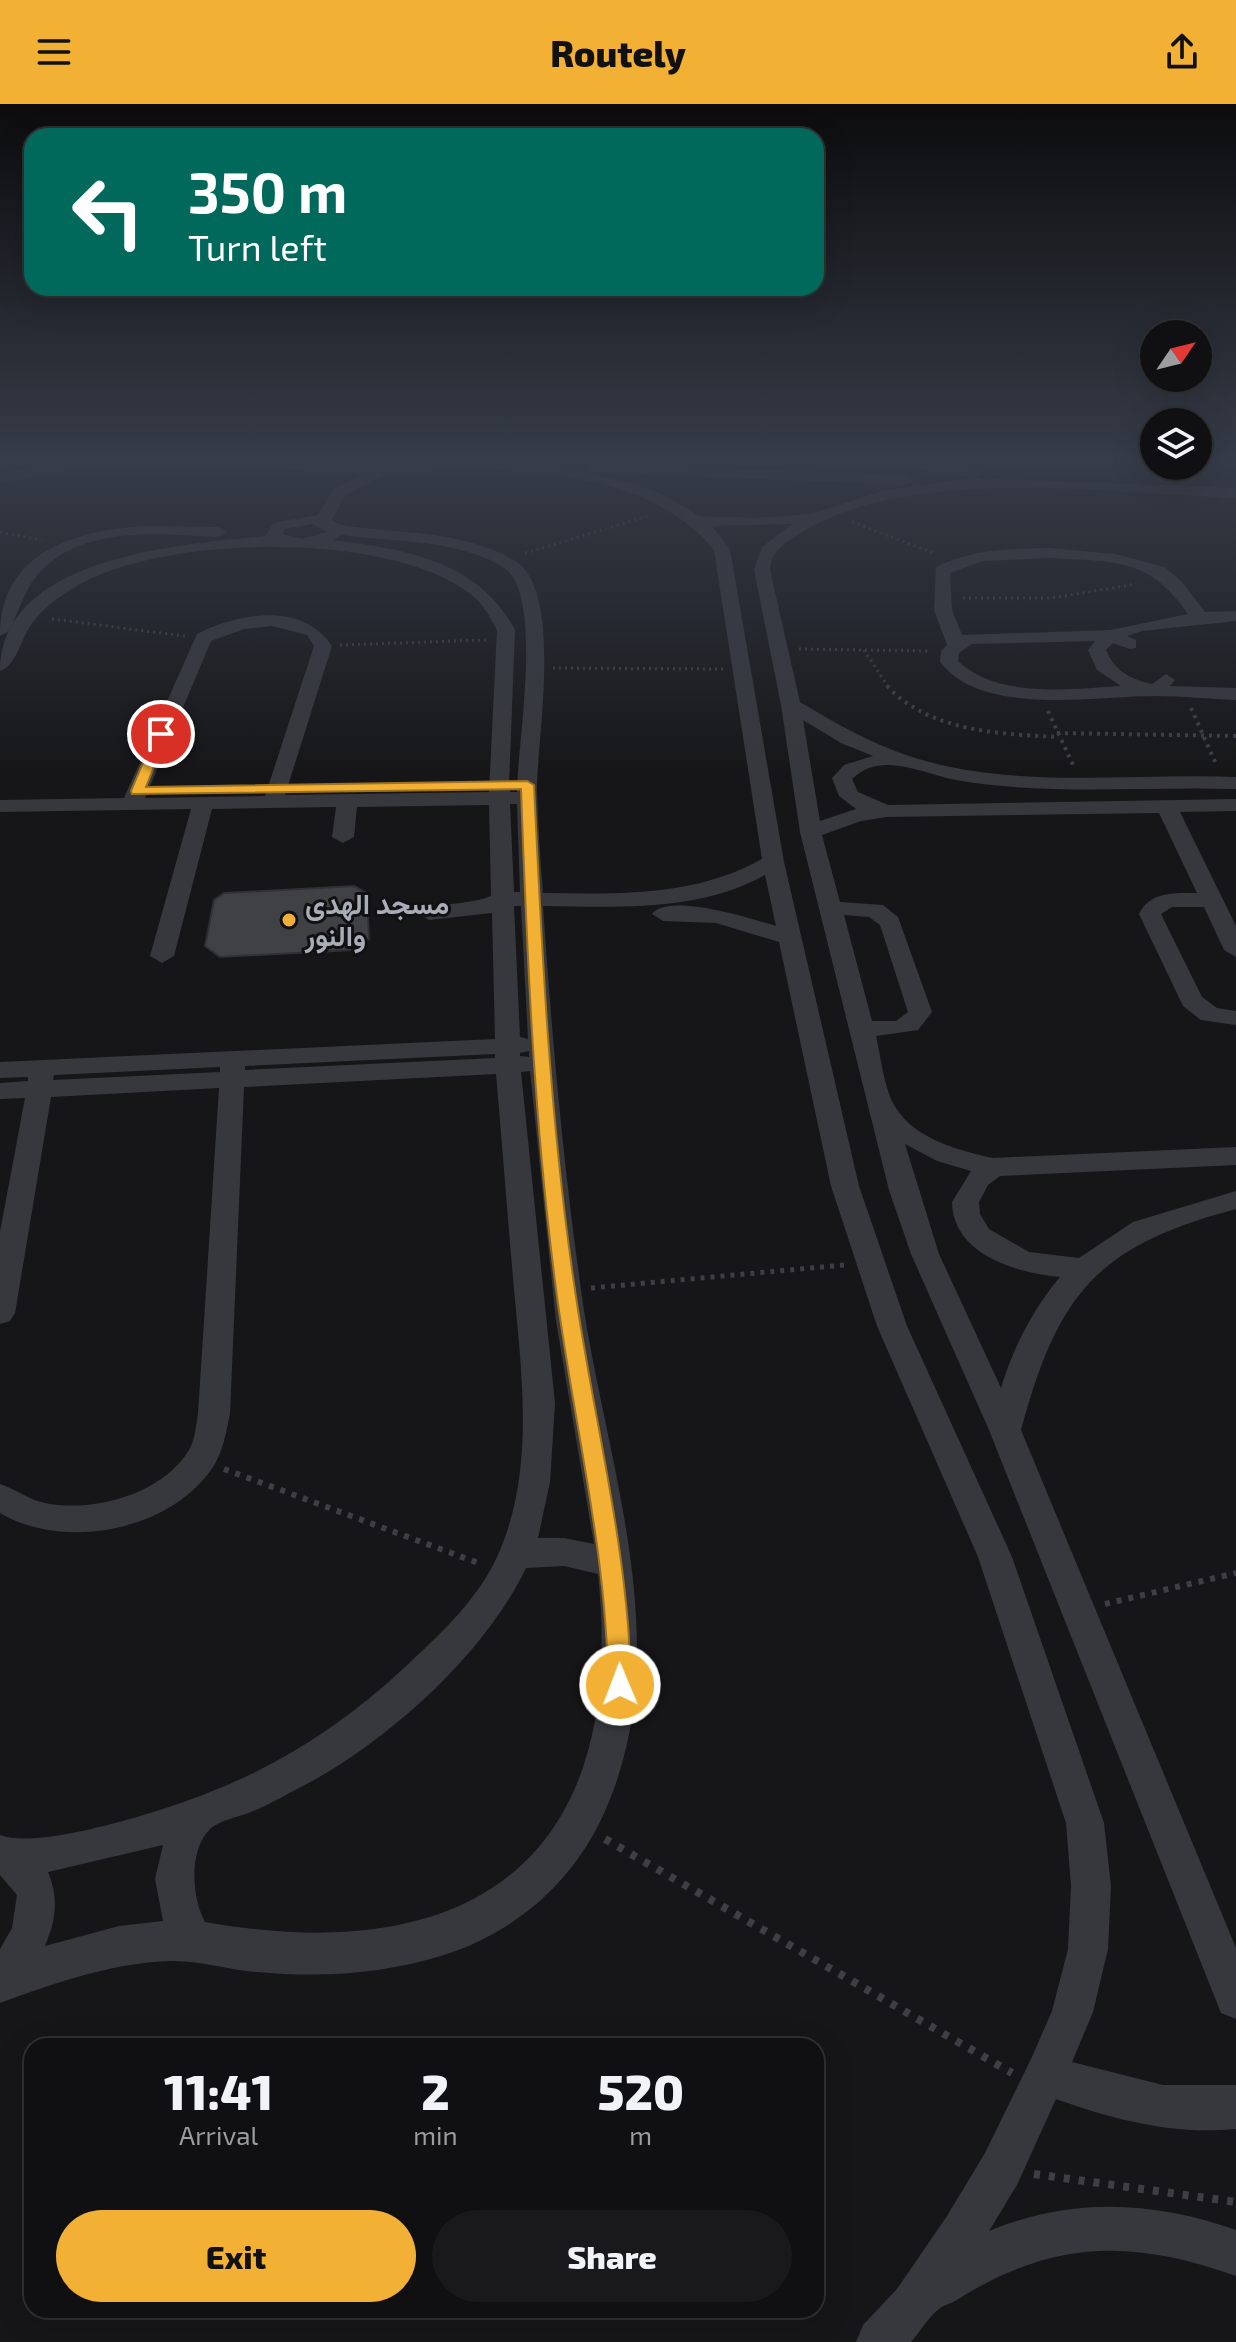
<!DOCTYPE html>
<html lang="en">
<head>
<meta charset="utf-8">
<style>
  body { margin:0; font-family:"Exo 2",Vazirmatn,sans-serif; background:#19191b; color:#f1f3f6; height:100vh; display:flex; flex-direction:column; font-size:30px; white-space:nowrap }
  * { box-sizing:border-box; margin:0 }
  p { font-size:26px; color:#9c9d9f }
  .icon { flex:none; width:44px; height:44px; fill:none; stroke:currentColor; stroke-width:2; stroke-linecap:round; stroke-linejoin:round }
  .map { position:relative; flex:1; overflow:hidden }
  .side { position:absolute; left:24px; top:1934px; width:800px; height:280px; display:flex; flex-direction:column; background:#101012; border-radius:24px; box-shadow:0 8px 32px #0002,0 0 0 2px #303032 }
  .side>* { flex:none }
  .banner { position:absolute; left:24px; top:24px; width:800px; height:168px; border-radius:24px; box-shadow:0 8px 32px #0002,0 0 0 2px #303032; background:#00695c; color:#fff; overflow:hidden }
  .needle { width:52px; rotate:55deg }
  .buttons { position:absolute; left:1140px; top:216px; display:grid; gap:16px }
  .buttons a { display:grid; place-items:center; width:72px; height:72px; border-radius:50%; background:#101012; box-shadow:0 8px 32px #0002,0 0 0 2px #303032; font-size:40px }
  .pin { position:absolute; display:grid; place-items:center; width:68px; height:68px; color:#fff; margin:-34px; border:4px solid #fff; border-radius:50%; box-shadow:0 2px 8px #0007 }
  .me { position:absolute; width:88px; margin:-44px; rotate:359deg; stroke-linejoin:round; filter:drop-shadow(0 0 6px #0008) }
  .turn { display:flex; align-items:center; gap:28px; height:168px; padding:0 32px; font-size:36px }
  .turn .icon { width:104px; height:104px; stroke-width:2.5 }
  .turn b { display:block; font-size:56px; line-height:68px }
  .eta { display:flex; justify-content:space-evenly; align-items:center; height:136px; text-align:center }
  .eta b { font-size:48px; font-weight:800; line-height:56px }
  .primary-button { display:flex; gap:16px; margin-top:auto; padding:16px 32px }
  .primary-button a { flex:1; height:92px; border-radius:48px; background:#f2b134; color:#111; font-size:32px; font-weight:800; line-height:92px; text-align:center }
  .primary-button a+a { background:#19191b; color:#f1f3f6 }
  header { display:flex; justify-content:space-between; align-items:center; height:104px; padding:0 32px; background:#f2b134; color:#111; font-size:36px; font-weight:800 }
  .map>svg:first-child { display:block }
  .building { fill:#404145; stroke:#303034; stroke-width:2 }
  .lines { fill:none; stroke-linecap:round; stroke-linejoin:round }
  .path-far4 { stroke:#3d3f44; stroke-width:3; stroke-dasharray:2 4; stroke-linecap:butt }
  .path-far3 { stroke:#3d3f44; stroke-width:4; stroke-dasharray:3 5; stroke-linecap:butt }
  .path-far2 { stroke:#3d3f44; stroke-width:5; stroke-dasharray:4 6; stroke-linecap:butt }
  .path-far1 { stroke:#3d3f44; stroke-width:6; stroke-dasharray:5 7; stroke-linecap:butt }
  .path { stroke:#3d3f44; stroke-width:8; stroke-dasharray:6 9; stroke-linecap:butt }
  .minor { fill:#37383d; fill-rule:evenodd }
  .route { fill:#f2b134; stroke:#9d7322; stroke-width:2 }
  .poi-dot { fill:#f2b134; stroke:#111113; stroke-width:3 }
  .labels { text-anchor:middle; stroke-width:6; stroke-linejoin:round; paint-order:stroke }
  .poi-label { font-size:28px; font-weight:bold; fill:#a8adb8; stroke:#111113; text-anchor:start }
</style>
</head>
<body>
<header><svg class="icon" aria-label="menu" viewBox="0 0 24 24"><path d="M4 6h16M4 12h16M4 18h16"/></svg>Routely<svg class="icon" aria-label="share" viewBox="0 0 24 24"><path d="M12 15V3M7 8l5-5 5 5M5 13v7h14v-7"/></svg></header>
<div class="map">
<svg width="1236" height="2238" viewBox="0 0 1236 2238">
  <rect width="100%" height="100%" fill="#161618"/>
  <path class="building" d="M354 782 367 789 369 835 353 846 220 853 205 842 214 796 224 789Z"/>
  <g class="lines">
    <path class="path-far4" d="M852 418 936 450
      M0 428 42 436
      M525 449 649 412
      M963 494H1052L1136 480
      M52 515 185 532
      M340 541 486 536
      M799 545 929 547
      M864 546 889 584
      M553 564 723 565"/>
    <path class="path-far3" d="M887 582C930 628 1000 630 1059 633
      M1191 604 1216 660
      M1048 607 1074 663
      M1057 629 1236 632"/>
    <path class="path-far2" d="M591 1184 844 1161"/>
    <path class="path-far1" d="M224 1365 481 1460
      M1105 1500 1236 1469"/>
    <path class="path" d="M605 1735 1012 1969
      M1034 2070 1236 2098"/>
    <path class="minor" d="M67 358H101L94 362 0 379V369Z
      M230 358 382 363 410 361 408 358 546 359 640 382 666 392 699 412 757 414 811 410 882 387 972 374 1236 384V394C1110 389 908 360 799 430 784 440 771 447 770 466L800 598C835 619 870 639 909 652 1012 686 1130 669 1236 673V685C1144 682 1047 692 956 676 923 670 881 646 852 675L858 688 888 701 1236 695V707L1180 708 1236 822V853L1224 846 1204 803H1172L1161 810 1202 893 1217 904 1236 907V921L1201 916 1183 902 1139 810C1150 787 1175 789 1197 789L1159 709 887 713 861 717 822 731 840 798 883 801 898 813 932 908 918 926 876 932C881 953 884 986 896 1004 915 1035 960 1047 993 1054L1236 1043V1061L1000 1072 988 1081 979 1098 980 1110 989 1125 1029 1148 1079 1154 1133 1118 1236 1087V1105C1097 1142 1058 1189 1021 1326L1236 1844V1915L1221 1909 989 1326 911 1150 889 1086 800 728 781 601 754 466 762 443 792 420 712 422 730 445 784 758 859 1082 907 1222 1012 1453 1104 1719 1111 1782 1108 1845 1093 1908 1072 1958 1163 1981H1236V2025C1173 2031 1115 2016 1056 1995L1017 2081 989 2127C1072 2093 1153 2097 1236 2126V2172C1130 2134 1051 2136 955 2197 950 2200 943 2201 939 2205 929 2212 920 2228 911 2238H856L863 2221 897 2185 947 2112 985 2049 1031 1955 1052 1907 1068 1845 1071 1782 1066 1719 978 1453 877 1222 831 1082 779 838 716 819 663 817 652 810C669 788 752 815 776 822L765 771C700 808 615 803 543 802 552 936 564 1068 583 1200 609 1371 680 1552 600 1718 568 1782 515 1827 447 1850 386 1870 321 1874 257 1868 228 1866 200 1856 170 1857 111 1859 55 1879 0 1899V1845L12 1824 17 1791 0 1771V1731C39 1747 169 1705 210 1688 282 1660 347 1617 403 1565 437 1533 476 1498 496 1455 537 1368 521 1266 513 1174 507 1106 502 1038 496 970L244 983 230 1310C226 1329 223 1347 213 1363 171 1427 64 1447 0 1409V1380C16 1385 29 1396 45 1399 93 1409 163 1390 189 1346 195 1336 196 1321 198 1310L219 984 51 993 15 1209 10 1217 0 1220V1128L25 994 0 995V979L28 977V973L0 974V958L495 935 492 809 429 816 418 809C426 799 472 801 491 792L489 701 357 703 354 733 343 739 332 733 336 703 212 705 174 852 162 859 150 852 191 705 0 708V696L124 694 197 530C239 509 302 497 332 542L285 691 489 688 497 526C489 511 482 498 468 488 384 427 169 431 80 480 63 490 45 502 33 518 22 531 17 562 0 567 0 452 183 440 266 432L273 419 318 411 334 385 362 371 237 362ZM442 364C535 367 650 368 714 446L762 755C694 793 618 790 543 789 540 754 538 719 537 685 537 633 564 485 514 456 463 426 397 430 341 421L332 416 345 391 383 372 435 367ZM312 420 327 428 302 435 283 430 285 425ZM342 431C393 438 458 435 503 463 545 489 517 642 517 688H510L509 681 515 526C479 457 405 445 333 436ZM272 522 307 531 314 542 265 692 145 694 211 537 244 525ZM803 616 841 639 873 652 844 661 832 674 839 692 856 705 820 717ZM510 700H517L520 788H514ZM514 802H521L528 935 520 933ZM844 811 869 813 880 821 908 908 896 917H872ZM529 947V953L520 952V949ZM495 950V954L245 966V962ZM220 963V968L53 976 54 971ZM530 967 556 1217 594 1440 564 1434H538L550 1378 555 1299 521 968ZM905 1040 937 1057 971 1067 952 1098C953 1151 1017 1169 1060 1173 1033 1205 1013 1244 1001 1284L939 1150ZM564 1462 598 1470C628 1753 474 1866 205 1818 192 1794 188 1747 210 1725 220 1716 243 1712 256 1706 272 1699 289 1689 305 1681 388 1637 485 1550 526 1464ZM163 1741 155 1775 163 1817 119 1822 45 1842C56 1816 59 1795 48 1768Z
      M891 358C913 358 964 356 981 369L973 374 898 362Z
      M596 360 906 371 914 376 906 381 591 368 588 365Z
      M147 422 218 423 226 428 218 433C160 430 85 421 41 467 25 483 19 508 9 527L0 532C0 447 76 426 147 422Z
      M1049 444 1115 450 1165 463 1182 478 1205 508 1236 507V517L1142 527 1127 532 1136 536V544L1130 545 1113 539 1106 546C1115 567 1130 575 1152 580L1166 570 1175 576 1170 582 1236 584V596C1209 595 1183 592 1156 592 1095 592 982 613 940 558L941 547 947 541 934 506 936 463C971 445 1010 445 1049 444ZM1049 454C1113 458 1148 452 1188 510L1111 526 962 531 952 506 950 469 983 457ZM1095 537 1088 546 1097 566 1121 582C1070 585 998 595 958 557L959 549 972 540Z"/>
  </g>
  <linearGradient id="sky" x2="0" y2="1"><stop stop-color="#0c0c0d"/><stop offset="0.53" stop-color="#363c48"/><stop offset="1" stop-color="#363c48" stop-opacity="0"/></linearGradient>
  <rect width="1236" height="671" fill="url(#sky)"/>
  <path class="route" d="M161 626 167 630 146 683 527 677 534 681C542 850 550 1019 575 1186 594 1318 629 1447 631 1581L628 1588 620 1591 611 1588 608 1581C607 1447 573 1317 556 1185 534 1019 527 852 521 685L132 690 131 687 155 630Z"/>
  <circle class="poi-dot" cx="289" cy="816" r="8"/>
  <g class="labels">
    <g class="poi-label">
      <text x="305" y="810">مسجد الهدى<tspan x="305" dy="32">والنور</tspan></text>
    </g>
  </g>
</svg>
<div class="buttons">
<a><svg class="needle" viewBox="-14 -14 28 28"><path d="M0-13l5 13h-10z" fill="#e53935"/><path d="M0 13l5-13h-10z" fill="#9c9d9f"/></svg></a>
<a><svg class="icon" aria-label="layers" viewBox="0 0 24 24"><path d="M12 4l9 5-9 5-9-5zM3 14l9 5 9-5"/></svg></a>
</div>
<div class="pin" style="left:161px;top:630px;background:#d93025"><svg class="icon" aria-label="arrive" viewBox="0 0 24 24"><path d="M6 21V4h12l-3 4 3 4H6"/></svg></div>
<svg class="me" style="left:620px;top:1581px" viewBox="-20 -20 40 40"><circle r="17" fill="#f2b134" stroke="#fff" stroke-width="3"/><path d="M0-11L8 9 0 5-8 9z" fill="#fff"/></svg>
<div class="banner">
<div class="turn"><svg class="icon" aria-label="left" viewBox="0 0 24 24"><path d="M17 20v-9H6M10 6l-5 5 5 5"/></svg><div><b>350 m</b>Turn left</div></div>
</div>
<section class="side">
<div class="eta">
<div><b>11:41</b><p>Arrival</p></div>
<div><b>2</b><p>min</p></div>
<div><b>520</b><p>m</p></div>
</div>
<div class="primary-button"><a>Exit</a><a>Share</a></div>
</section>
</div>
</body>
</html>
